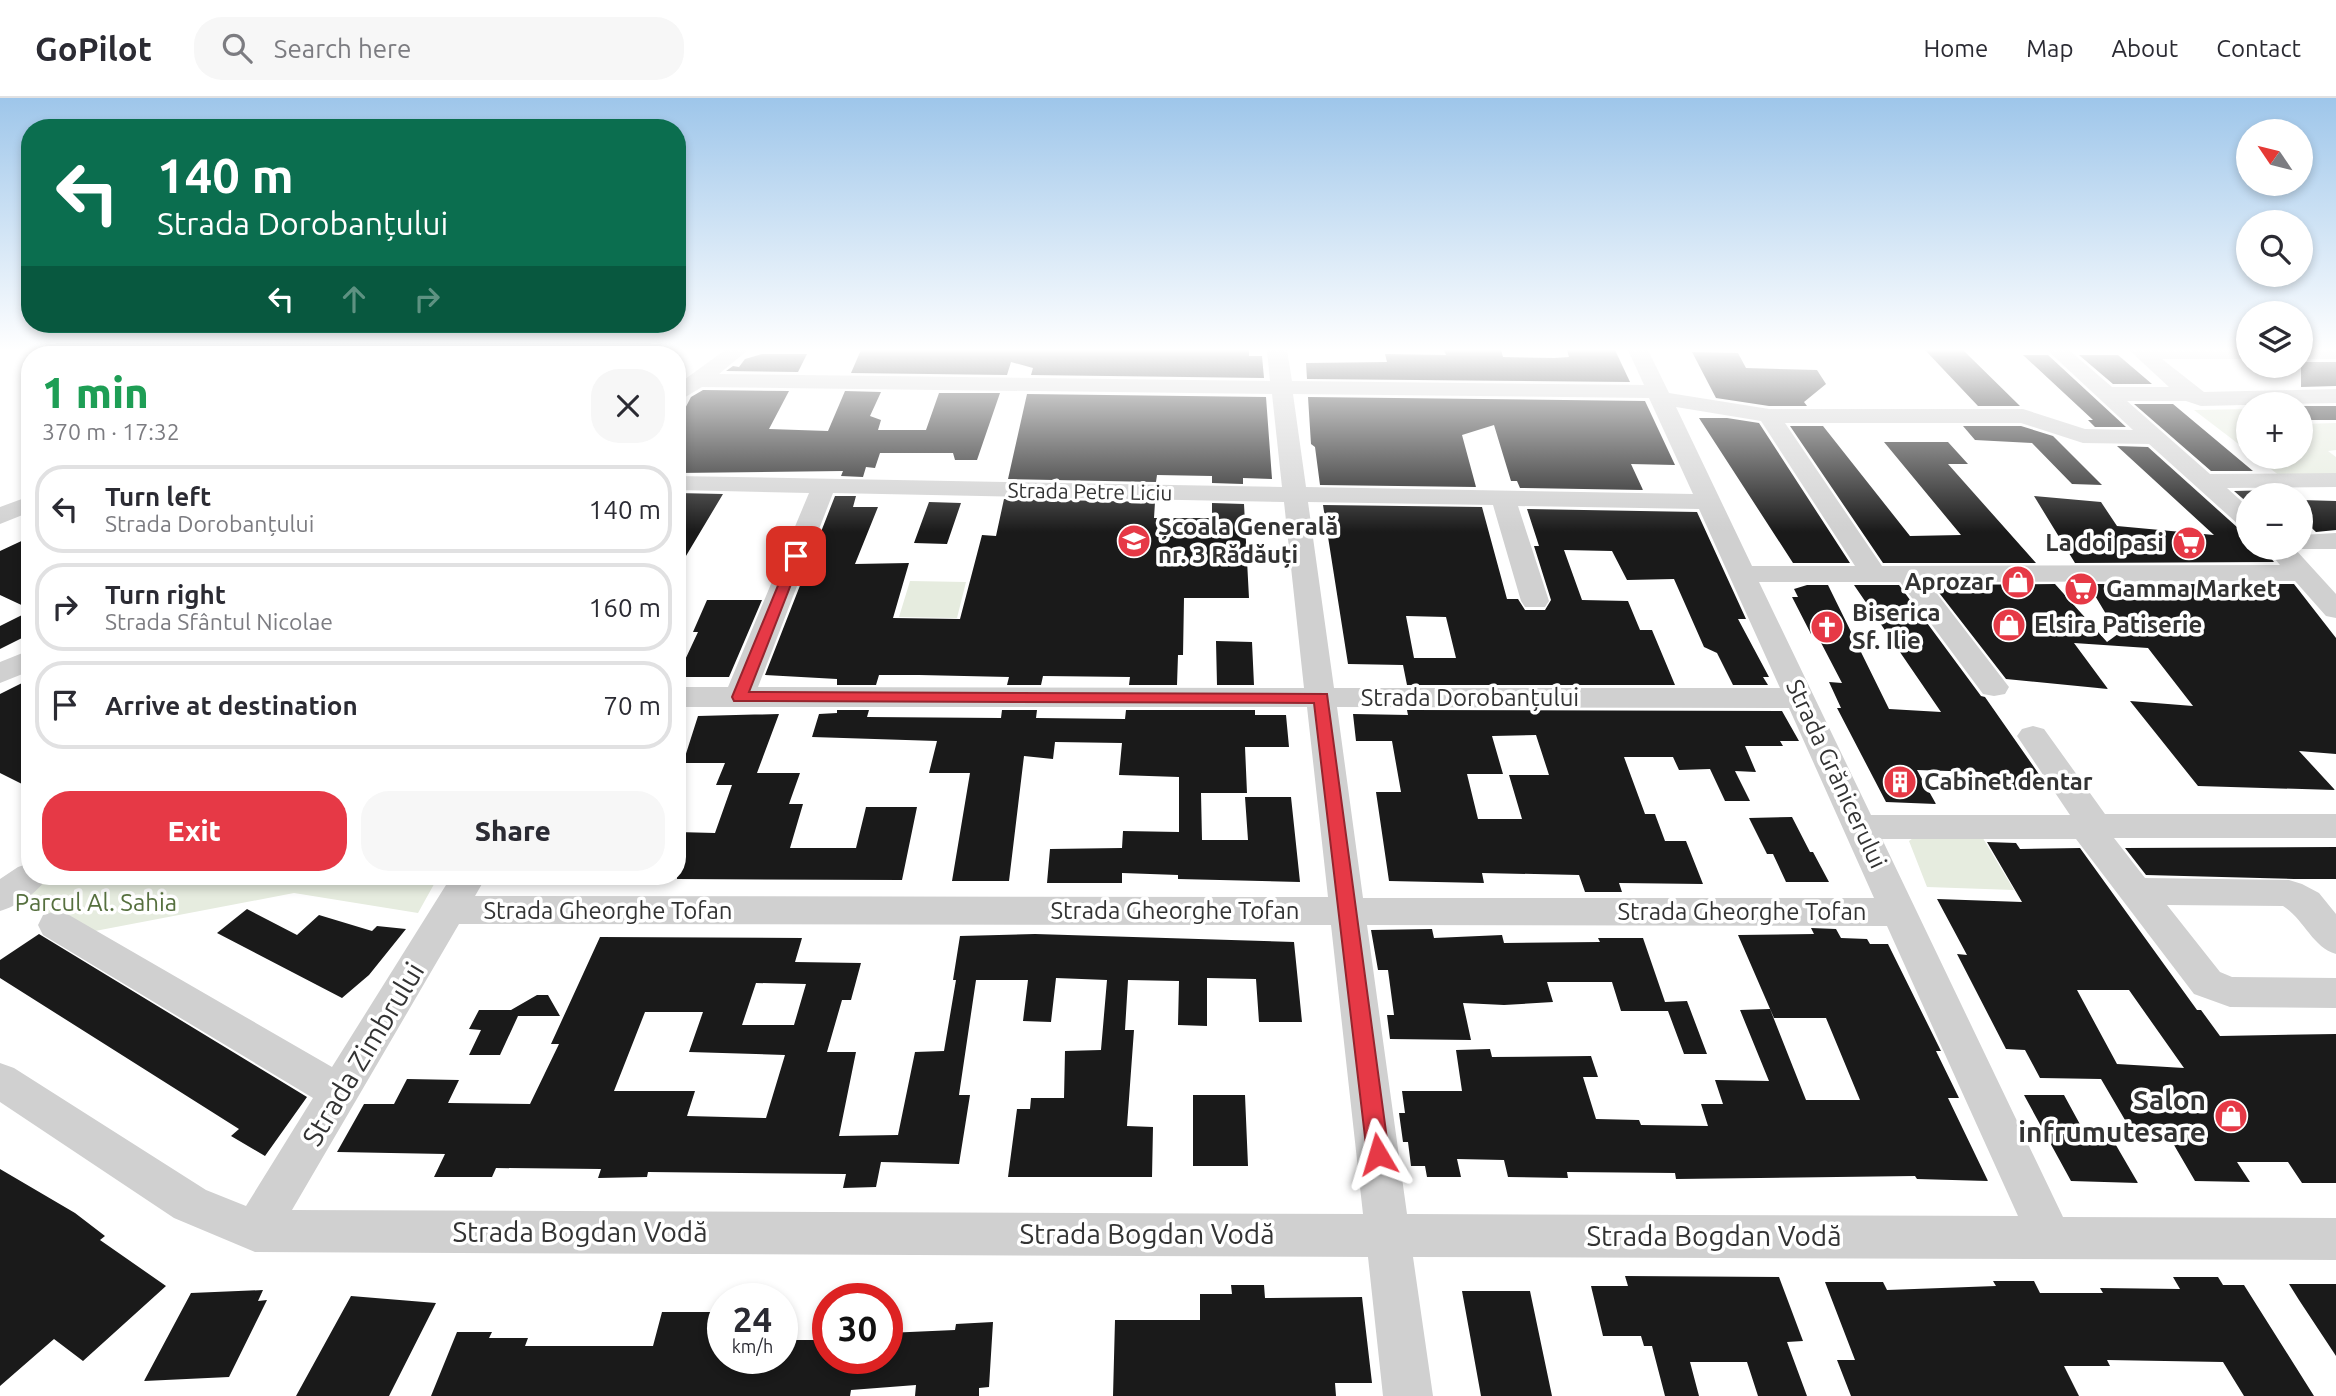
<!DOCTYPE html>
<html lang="en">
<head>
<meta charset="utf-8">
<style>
  body { margin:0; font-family:Ubuntu,sans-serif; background:#f7f7f7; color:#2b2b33; height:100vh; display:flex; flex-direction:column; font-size:26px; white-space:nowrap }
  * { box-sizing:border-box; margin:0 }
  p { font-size:23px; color:#7c7c81 }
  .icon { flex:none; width:38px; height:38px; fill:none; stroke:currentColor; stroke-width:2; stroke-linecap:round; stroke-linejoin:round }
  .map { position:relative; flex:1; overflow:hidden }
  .sheet { position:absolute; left:21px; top:248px; width:665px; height:539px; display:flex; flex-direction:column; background:#fff; border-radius:28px; box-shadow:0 4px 10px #0003 }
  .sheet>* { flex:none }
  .guide { position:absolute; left:21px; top:21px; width:665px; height:214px; border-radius:28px; box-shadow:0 4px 10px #0003; background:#0b6e4f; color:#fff; overflow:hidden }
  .needle { width:46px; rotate:305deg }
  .controls { position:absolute; left:2236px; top:21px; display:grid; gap:14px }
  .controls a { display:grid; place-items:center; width:77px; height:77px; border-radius:50%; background:#fff; box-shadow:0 4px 10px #0003; font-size:35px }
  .speed { position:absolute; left:707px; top:1185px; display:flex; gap:14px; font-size:35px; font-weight:700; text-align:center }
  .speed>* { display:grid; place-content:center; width:91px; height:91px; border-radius:50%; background:#fff; box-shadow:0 4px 10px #0003; line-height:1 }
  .speed small { font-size:18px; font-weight:400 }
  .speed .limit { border:10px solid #d22; background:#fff; color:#111 }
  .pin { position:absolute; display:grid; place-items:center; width:60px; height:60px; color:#fff; margin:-30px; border-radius:14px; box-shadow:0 4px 10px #0006 }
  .me { position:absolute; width:77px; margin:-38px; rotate:353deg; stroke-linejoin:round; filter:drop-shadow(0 0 5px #0008) }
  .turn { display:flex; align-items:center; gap:24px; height:147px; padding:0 21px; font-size:32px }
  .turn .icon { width:91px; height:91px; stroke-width:2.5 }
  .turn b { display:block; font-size:49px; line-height:60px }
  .lanes { display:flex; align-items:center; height:66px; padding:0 21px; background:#0003; justify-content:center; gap:35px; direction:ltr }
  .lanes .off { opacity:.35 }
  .round { display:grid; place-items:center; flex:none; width:74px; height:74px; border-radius:28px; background:#f7f7f7 }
  .summary { display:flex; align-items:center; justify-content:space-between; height:119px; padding:0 21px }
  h1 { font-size:42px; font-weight:800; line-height:52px; color:#1e9e55 }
  .button { display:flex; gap:14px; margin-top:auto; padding:14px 21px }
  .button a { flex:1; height:80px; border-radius:28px; background:#e63946; color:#fff; font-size:28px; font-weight:800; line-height:80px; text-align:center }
  .button a+a { background:#f7f7f7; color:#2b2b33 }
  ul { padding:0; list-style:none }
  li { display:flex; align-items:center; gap:21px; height:88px; margin:0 14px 10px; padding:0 7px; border:4px solid #e1e1e2; border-radius:28px }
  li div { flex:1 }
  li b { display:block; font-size:26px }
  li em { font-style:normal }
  header { display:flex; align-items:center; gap:42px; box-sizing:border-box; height:98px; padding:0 35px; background:#fff; border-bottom:2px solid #e1e1e2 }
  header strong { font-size:33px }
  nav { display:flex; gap:38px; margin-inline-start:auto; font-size:24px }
  .search { width:490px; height:63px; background:#f7f7f7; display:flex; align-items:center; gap:18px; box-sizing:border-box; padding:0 24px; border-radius:28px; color:#7c7c81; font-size:26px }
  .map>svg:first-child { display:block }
  .green { fill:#e6ecdf }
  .building { fill:#1a1a1a; fill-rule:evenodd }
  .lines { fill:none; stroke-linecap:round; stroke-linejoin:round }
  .minor { fill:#d0d0d0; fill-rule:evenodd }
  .major { fill:#ababab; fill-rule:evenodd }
  .route { fill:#e63946; stroke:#96252e; stroke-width:2 }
  .labels { text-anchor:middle; stroke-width:7; stroke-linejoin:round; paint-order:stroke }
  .far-street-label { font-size:21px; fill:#333; stroke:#fff }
  .poi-label { font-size:24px; font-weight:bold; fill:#333; stroke:#fff; text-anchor:start }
  .street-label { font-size:24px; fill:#333; stroke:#fff }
  .park-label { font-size:24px; fill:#56703f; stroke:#fff }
  .near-street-label { font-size:28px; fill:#333; stroke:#fff }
  .near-poi-label { font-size:28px; font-weight:bold; fill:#333; stroke:#fff; text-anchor:end }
</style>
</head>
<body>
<header>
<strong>GoPilot</strong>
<div class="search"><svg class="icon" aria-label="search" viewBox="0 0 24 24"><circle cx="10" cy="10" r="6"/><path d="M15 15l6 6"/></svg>Search here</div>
<nav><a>Home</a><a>Map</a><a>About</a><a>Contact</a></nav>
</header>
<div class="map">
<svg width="2336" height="1298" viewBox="0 0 2336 1298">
  <rect width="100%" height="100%" fill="#fff"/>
  <path class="green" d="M2249 311V354L2194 312Z
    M2336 325V352L2328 353 2336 359V377L2280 378 2255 359H2301V326Z
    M910 483 966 484 957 520 899 519Z
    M1920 735 1981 737 2014 792 1927 789 1909 743Z
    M41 779H438L418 815 294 795 95 833 12 801Z"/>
  <path class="building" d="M861 252H1249V258H1262L1264 280 1031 277 1033 270 1011 264 1007 277 851 275Z
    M1444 252H1501L1503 259 1554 260 1569 259 1567 252H1615L1630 284 1307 281 1306 265 1387 264 1385 256 1446 257Z
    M1925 252H1963L2020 308H1978Z
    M1692 254 1738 255 1746 270 1817 272 1826 286 1804 304 1807 308H1769L1716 300Z
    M762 256H807L798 274 726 273 733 268 739 269 745 261Z
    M2023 257H2048L2126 329H2095L2088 322H2093Z
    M2079 257H2118L2152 286H2113Z
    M2301 264H2336V288L2301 289Z
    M703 292 789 293 769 331 828 333 845 293 881 294 870 318 881 322 878 332H926L939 295H1000L977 362H955L953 355H880L875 370 866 369 863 379 841 378 843 373 677 375V326L691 299Z
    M1027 296 1266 299 1272 381 1243 380V386L1212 385V378L1157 377 1156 384 1008 381Z
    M1308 299 1645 303 1675 367 1631 366 1643 392 1520 390 1517 383H1511L1494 327 1462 337 1476 389 1320 387 1315 349 1311 346Z
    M2134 306H2173L2253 373H2211Z
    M2301 308H2336V322H2301Z
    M1699 320H1727L1759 325 1850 465H1793Z
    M1790 328H1823L1910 438 1961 437 1884 344H1948L1968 366H1948L2036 465H1883Z
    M1963 328H2021L2053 338 2102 387 2072 386 2032 345 1975 342Z
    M2117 348 2148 349 2238 430 2249 433V450H2263L2274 464 2075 465 2034 398 2101 404 2117 428 2214 437Z
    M2276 392 2282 397H2249V406L2234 393Z
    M677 395 723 396 677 473Z
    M835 398H856L853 409H878L855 466 909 465 893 520 960 521 982 437 996 438 1004 401 1155 404 1154 420H1212V405L1244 406 1249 500H1184L1183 557H1178L1177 587H1129L1130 579 1043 578 1041 587H1007L1009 579 919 577H879L876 587H837V581L765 577Z
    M2301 402 2336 403V432L2316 434 2301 420Z
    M929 404 961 405 947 446 914 445Z
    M1323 407 1482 409 1507 501H1518L1525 512H1545L1551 502 1534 448H1539L1527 411 1697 414 1746 521H1738L1769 579H1763L1768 587H1733L1717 555 1704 549 1674 481 1627 482 1612 453 1564 452 1582 502 1628 503 1640 532H1652L1675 587H1407L1403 567 1348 566ZM1406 518 1446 519 1456 560H1414Z
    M30 439V511L0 497V453Z
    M2055 486 2107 544 2118 536 2088 486H2294L2336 540V656L2299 653 2335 692 2198 688 2130 603 2193 608 2148 550 2074 545 2108 591 2006 581 1933 487Z
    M1807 487H1828L1889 611 1941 614 1854 487H1899L1981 598 1985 599 2050 692H1994L1982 674 1917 672 1936 706 1886 704 1837 610H1841L1829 584 1842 585 1817 537 1811 536 1792 499H1798L1794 491Z
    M707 502H762L729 579H677L698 534H693Z
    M30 513V536L0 551V528Z
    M1216 543 1252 544 1254 587H1217Z
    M30 581V690L0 675V596Z
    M837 612H869L867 619 1001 620 1002 612H1037L1036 620 1125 621 1126 612H1255V617H1286L1289 649H1245L1247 695H1201L1202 742H1248L1245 699H1291L1300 784 1178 781V777L1122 775V785H1047L1050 751 1122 750 1123 733 1179 734V679L1119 677 1122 645 1055 644 1053 661 1024 658 1009 783H952L970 675H929L937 643 812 639 819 616 837 615Z
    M1407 612 1782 613 1799 643H1780L1783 648H1745L1756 674 1735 673 1750 703H1725L1710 671 1679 672 1673 659H1624L1645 716H1655L1665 743H1686L1703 786 1619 785 1622 794H1585L1579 777 1482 775 1484 785 1389 783 1376 694H1401L1392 643H1356L1353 616 1408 617ZM1536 637 1549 677H1509L1522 721H1478L1467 676H1503L1492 638Z
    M779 616 757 675H800L789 706H803L790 750H856L866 709H917L902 782 677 781V734L715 735 732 687H716L725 665H683L698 618Z
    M1792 719 1810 754H1813L1829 784H1786L1773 756H1767L1749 720Z
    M1987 744 2016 745 2020 751 2080 750 2197 912H2201L2220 938 2336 936V1085H2302L2288 1064H2237L2250 1084 2195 1083 2167 1035 2132 1034 2101 981 2040 980 2025 952 2006 951 1957 856 1967 857 1937 801 2022 804ZM2077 892H2129L2184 970 2117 966Z
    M2336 749V781H2294L2146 777 2125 750Z
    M247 811 297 837 319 817 372 833 377 828 406 831 369 877 342 900 217 835Z
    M1811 830 1836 831 1841 840 1867 841 1870 846H1888L1941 953H1936L1959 1000H1948L1988 1083 1917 1081 1915 1078 1676 1081 1675 1075 1567 1074 1568 1080 1508 1079 1504 1062 1457 1061 1461 1079H1427L1425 1068H1411L1408 1044H1403L1399 1015H1405L1402 993H1462L1456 952 1490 951 1492 959 1591 958 1598 979H1583L1596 1021 1639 1022 1641 1027 1708 1028 1701 1006H1723L1715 982 1769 983 1740 912 1770 911 1806 1002H1860L1826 920H1774L1738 837 1814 836Z
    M1432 831 1434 840 1502 837 1504 845 1600 844 1598 840H1643L1665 904 1687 903 1707 956H1684L1668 913H1621L1612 884H1547L1553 904 1504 907 1463 905 1471 942 1390 941 1387 917H1394L1388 872H1378L1371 832Z
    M39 836 307 999 265 1058 231 1038 239 1031 0 880V862Z
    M1035 836 1294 844 1302 924H1259L1256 881 1207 880V928L1178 927 1179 883 1128 882 1125 932H1134L1127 1028 1153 1029 1152 1079H1008L1017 1011H1030L1031 1000H1064L1065 953 1101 952 1107 882 1056 880 1051 924 1023 923 1028 882H976L959 997H970L959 1066 881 1064 876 1089 843 1090 846 1076 648 1074 647 1079 598 1080 601 1071 496 1070 492 1079H434L445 1056 337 1054 364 1006H394L407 981 459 982 448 1005 530 1006 559 946H551L600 839 802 840 795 864 861 865 851 902H842L827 954H856L839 1038 898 1037 915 954 944 953 956 882H953L960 838ZM756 885 806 886 794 927H742ZM645 914H703L689 954 785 957 766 1020 687 1018 695 993H614Z
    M537 897H548L560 918H518L500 957H469L481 932 469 931 479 912H511Z
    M1193 997H1245L1248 1068H1193Z
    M2024 997H2064L2082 1030H2106L2138 1085 2071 1083Z
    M0 1071 75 1115 105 1138 100 1142 166 1188 83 1263 54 1241 0 1288Z
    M1625 1178 1779 1179 1803 1243 1787 1244 1807 1298H1758L1747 1264H1690L1699 1298H1665L1652 1248H1644L1641 1238H1603L1591 1188H1628Z
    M2173 1179H2218L2223 1187H2244L2314 1298H2244L2223 1264 2107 1262 2110 1268H2064L2079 1298H1851L1837 1262H1855L1825 1184H1883L1887 1192 1996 1188 1993 1183H2034L2040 1195H2103L2100 1190 2180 1191Z
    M2289 1186H2336V1258L2299 1202Z
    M1231 1187H1264L1265 1200 1362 1199 1372 1285H1335L1336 1298H1113L1115 1222H1200V1196H1232Z
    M263 1192 258 1203 267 1202 229 1279 144 1283 191 1195Z
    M1462 1193H1530L1552 1298H1481Z
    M351 1198 436 1205 389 1298H296Z
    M662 1214H720L716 1228H723V1260H782V1242H828V1260H887V1235L955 1232 956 1226 993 1224 989 1289 979 1290V1298H915L916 1287 851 1292 850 1298H431L457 1234H492L489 1240H528L525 1248H653Z"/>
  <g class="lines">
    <path class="minor" d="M725 252H748L719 276 1270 283 1267 252H1287L1292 283 1644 287 1628 252H1648L1669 295 1769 311H2023L2085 331 2133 332 2047 252H2069L2112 289H2169L2129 252H2249V261H2162L2204 294 2336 291V305L2201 308 2186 303H2127L2210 376 2336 375V389L2227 390 2249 410V431L2240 428 2149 346 2083 345 2021 325H1785L1882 468 2280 467 2266 450H2301V437L2336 435V451H2295L2336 496V520L2326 518 2295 483 1928 484 2009 589 2005 596 1994 598 1983 596 1900 484H1759L1871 717H2070L2017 638 2022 631 2033 628 2044 631 2105 716H2336V740H2114L2145 780 2289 782 2302 786 2319 795 2336 816V856C2312 849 2304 821 2283 808L2167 807 2220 874 2232 879 2336 880V910L2230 909 2194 896 2076 741H1882L2063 1119 2336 1120V1162L1413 1159 1433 1298H1383L1368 1159 255 1154 174 1120 0 1004V965L14 970 206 1092 246 1108 313 1000 43 837 38 827 43 817 56 813 69 817 332 969 451 779H486L475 798 1328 799 1307 609H677V589H728L809 395 677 392V378L1282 389 1272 296 702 289 677 304V287ZM1293 296 1649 300 1693 396 1306 389ZM1676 309 1761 323 1855 468H1752ZM833 395 1284 404 1304 590 758 589ZM1308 404 1493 407 1521 503 1525 509H1545L1549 503 1518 408 1699 411 1780 590H1334ZM1337 609 1789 610 1874 800H1363ZM459 826 1331 827 1363 1116 292 1112ZM1367 827 1887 828 2018 1118 1407 1116Z
      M2301 252H2336V261H2301Z
      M30 398V414L0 426V409Z
      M30 552V573L0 585V564Z
      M30 765V779H47C38 795 17 808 0 813V781L18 769Z"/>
    <path class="major" d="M201 252H265L261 257H205Z"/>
  </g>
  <linearGradient id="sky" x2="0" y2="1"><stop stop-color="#9ec6ea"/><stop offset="0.58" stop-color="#fff"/><stop offset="1" stop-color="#fff" stop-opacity="0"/></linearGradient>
  <rect width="2336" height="434" fill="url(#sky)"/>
  <path class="route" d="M791 456 802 458 749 594 1327 596 1389 1056 1386 1063 1378 1066 1371 1063 1367 1056 1314 605 734 603 732 599Z"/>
  <defs>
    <symbol id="school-disc" viewBox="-11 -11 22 22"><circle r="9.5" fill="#e63946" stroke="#fff"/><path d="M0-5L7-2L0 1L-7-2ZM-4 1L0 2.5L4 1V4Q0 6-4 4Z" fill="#fff"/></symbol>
    <symbol id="supermarket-disc" viewBox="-11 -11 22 22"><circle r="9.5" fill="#e63946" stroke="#fff"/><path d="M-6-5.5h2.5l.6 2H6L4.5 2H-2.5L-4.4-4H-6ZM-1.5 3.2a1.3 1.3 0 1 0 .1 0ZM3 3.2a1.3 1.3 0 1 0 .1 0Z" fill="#fff"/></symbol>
    <symbol id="shop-disc" viewBox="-11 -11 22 22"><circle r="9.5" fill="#e63946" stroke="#fff"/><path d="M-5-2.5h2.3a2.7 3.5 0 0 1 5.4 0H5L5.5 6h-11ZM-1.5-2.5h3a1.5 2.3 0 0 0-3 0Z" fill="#fff"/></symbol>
    <symbol id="church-disc" viewBox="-11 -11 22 22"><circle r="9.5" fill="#e63946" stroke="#fff"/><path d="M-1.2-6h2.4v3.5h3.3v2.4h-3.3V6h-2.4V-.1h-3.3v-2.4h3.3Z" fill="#fff"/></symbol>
    <symbol id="building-disc" viewBox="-11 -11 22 22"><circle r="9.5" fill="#e63946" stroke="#fff"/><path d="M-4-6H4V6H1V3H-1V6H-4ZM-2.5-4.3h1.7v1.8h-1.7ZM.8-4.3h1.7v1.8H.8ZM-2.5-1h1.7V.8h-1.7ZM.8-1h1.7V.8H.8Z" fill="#fff"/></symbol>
  </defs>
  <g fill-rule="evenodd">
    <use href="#school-disc" x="1115" y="424" width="38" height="38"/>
    <use href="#supermarket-disc" x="2170" y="426" width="38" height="38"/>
    <use href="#shop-disc" x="1999" y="465" width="38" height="38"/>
    <use href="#supermarket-disc" x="2062" y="472" width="38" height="38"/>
    <use href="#shop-disc" x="1990" y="508" width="38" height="38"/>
    <use href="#church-disc" x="1808" y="510" width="38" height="38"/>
    <use href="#building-disc" x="1881" y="665" width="38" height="38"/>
    <use href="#shop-disc" x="2212" y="999" width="38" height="38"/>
  </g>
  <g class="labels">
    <g class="far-street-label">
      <text transform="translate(1090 394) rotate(1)" y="7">Strada Petre Liciu</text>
    </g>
    <g class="poi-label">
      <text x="1158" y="437">Școala Generală<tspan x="1158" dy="28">nr. 3 Rădăuți</tspan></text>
      <text x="2164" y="453" text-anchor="end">La doi pasi</text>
      <text x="1994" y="492" text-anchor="end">Aprozar</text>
      <text x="2106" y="499">Gamma Market</text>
      <text x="1852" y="523">Biserica<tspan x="1852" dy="28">Sf. Ilie</tspan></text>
      <text x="2034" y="535">Elsira Patiserie</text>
      <text x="1924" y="692">Cabinet dentar</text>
    </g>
    <g class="street-label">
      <text x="1470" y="608">Strada Dorobanțului</text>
      <text transform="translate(1836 676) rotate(65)" y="8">Strada Grănicerului</text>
      <text x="608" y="821">Strada Gheorghe Tofan</text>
      <text x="1175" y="821">Strada Gheorghe Tofan</text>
      <text x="1742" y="822">Strada Gheorghe Tofan</text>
    </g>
    <g class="park-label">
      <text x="96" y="813">Parcul Al. Sahia</text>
    </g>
    <g class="near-street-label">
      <text transform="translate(363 956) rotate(-59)" y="10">Strada Zimbrului</text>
      <text x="580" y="1144">Strada Bogdan Vodă</text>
      <text x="1147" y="1146">Strada Bogdan Vodă</text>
      <text x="1714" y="1148">Strada Bogdan Vodă</text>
    </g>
    <g class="near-poi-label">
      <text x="2206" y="1012">Salon<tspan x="2206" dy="32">infrumutesare</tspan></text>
    </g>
  </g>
</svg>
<div class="controls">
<a><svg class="needle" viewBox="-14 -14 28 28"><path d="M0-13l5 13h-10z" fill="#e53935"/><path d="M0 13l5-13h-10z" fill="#7c7c81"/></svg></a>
<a><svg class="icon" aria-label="search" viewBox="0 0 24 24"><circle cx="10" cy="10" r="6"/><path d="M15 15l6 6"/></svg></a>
<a><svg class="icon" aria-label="layers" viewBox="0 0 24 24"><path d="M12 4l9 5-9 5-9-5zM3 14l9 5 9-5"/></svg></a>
<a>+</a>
<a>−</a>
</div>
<div class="speed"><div>24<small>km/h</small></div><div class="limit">30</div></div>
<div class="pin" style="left:796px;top:458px;background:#d93025"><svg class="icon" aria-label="arrive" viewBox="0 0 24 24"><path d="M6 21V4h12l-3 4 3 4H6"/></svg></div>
<svg class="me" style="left:1378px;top:1056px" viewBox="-20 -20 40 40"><path d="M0-17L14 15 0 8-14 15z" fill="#e63946" stroke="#fff" stroke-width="4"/></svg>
<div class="guide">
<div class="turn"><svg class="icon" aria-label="left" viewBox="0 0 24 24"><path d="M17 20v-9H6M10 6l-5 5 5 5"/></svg><div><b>140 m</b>Strada Dorobanțului</div></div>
<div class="lanes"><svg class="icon" aria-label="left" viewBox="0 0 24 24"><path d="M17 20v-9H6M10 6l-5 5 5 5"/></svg><svg class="icon off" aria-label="ahead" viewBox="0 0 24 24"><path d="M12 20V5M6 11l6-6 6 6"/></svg><svg class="icon off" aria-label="right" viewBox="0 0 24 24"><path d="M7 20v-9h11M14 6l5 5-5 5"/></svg></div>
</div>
<section class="sheet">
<div class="summary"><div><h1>1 min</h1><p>370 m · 17:32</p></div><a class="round"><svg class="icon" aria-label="close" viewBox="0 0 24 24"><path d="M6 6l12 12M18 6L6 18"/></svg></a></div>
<ul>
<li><svg class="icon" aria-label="left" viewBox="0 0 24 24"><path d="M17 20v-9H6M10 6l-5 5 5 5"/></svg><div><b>Turn left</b><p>Strada Dorobanțului</p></div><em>140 m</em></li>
<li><svg class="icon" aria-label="right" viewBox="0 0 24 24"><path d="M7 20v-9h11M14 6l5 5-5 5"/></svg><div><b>Turn right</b><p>Strada Sfântul Nicolae</p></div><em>160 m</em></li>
<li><svg class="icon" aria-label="arrive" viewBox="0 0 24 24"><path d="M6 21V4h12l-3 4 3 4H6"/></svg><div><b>Arrive at destination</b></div><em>70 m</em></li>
</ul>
<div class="button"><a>Exit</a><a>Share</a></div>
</section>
</div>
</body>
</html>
